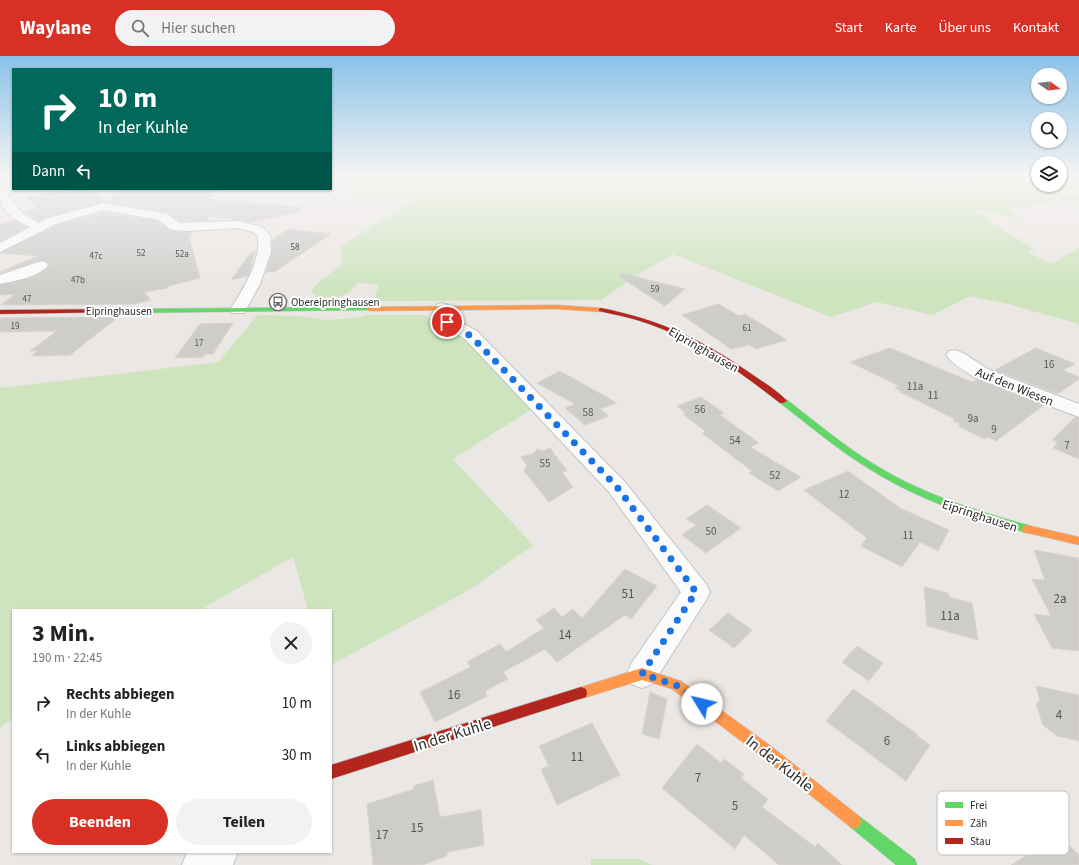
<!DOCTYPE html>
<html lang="de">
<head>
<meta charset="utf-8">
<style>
  body { margin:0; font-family:"Source Sans 3",sans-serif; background:#f2f2f2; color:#222; height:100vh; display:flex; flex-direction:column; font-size:15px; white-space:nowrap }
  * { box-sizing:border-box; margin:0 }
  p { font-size:13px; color:#767676 }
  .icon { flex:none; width:22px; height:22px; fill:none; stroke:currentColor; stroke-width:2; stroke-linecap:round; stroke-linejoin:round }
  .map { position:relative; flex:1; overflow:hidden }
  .sheet { position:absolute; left:12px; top:553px; width:320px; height:244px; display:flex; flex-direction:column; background:#fff; border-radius:0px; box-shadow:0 1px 3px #0004 }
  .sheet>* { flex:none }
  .top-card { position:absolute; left:12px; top:12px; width:320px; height:122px; border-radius:0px; box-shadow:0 1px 3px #0004; background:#00695c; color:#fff; overflow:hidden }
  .needle { width:26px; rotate:104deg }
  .fabs { position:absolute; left:1031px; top:12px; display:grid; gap:8px }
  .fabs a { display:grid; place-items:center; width:36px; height:36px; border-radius:50%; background:#fff; box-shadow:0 1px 3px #0004; font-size:20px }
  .pin { position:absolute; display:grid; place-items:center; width:34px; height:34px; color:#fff; margin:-17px; border:2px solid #fff; border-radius:50%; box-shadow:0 1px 4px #0007 }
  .me { position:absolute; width:44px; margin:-22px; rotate:306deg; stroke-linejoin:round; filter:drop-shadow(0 0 3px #0008) }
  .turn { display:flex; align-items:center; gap:14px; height:84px; padding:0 20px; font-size:18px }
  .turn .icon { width:52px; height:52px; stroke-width:2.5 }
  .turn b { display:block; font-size:28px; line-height:34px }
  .then { display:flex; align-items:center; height:38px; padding:0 20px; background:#0003; gap:8px; font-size:15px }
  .round { display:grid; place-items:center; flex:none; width:42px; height:42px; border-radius:21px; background:#f2f2f2 }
  .head { display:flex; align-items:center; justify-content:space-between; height:68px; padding:0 20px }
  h1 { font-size:24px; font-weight:700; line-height:30px }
  .primary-button { display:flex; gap:8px; margin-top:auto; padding:8px 20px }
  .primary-button a { flex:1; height:46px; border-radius:24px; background:#d93025; color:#fff; font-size:16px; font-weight:700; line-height:46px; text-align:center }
  .primary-button a+a { background:#f2f2f2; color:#222 }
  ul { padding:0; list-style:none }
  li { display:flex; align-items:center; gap:12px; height:52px; padding:0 20px }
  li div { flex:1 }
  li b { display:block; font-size:15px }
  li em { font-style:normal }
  header { display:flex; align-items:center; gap:24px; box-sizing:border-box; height:56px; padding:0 20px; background:#d93025; color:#fff }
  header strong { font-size:19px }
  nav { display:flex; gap:22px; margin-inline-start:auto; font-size:14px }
  .search { width:280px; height:36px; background:#f2f2f2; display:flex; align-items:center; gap:10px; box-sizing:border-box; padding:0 14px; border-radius:22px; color:#767676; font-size:15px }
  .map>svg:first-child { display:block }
  .green { fill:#cee4be }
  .building { fill:#cfcdca; stroke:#d6d3d0 }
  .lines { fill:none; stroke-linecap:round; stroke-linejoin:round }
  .street-casing { stroke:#c4c4c4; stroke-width:2 }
  .fast-casing { stroke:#c4c4c4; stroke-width:1 }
  .slow-casing { stroke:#c4c4c4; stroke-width:1 }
  .jam-casing { stroke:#c4c4c4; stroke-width:1 }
  .street { fill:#fcfbfb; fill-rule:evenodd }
  .fast { fill:#63d668; fill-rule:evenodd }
  .slow { fill:#ff974d; fill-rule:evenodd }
  .jam { fill:#b3261e; fill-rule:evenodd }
  .route { stroke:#1a73e8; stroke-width:7; stroke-dasharray:0 12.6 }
  .labels { text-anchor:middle; stroke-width:4; stroke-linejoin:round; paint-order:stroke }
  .far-number-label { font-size:9px; fill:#575756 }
  .far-poi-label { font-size:11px; fill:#2d2d2d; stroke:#fff; text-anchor:start }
  .far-street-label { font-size:11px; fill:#2d2d2d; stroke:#fff }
  .number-label { font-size:11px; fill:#575756 }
  .street-label { font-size:13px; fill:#2d2d2d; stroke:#fff }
  .near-number-label { font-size:13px; fill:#575756 }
  .near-street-label { font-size:16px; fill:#2d2d2d; stroke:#fff }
  .key { fill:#fff; stroke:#c0c0c0; stroke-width:1 }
  .key-label { font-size:11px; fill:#2d2d2d }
</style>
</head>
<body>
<header>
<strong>Waylane</strong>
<div class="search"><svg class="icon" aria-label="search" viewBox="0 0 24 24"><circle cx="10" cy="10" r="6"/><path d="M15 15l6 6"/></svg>Hier suchen</div>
<nav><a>Start</a><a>Karte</a><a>Über uns</a><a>Kontakt</a></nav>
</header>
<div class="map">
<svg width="1079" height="809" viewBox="0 0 1079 809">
  <rect width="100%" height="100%" fill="#eae7e4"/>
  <path class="green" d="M358 121H902L930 127 1079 140V146L1064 144 1009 152 1021 163 971 153 1035 194H1028L1031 198 1051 208 1079 192V268L1008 248 970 240 932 259 877 246 831 261 673 198 634 221 601 244 378 245 375 240 379 228 357 227C347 244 335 241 317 241L311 235C319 223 332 218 342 208L340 191 417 142 350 138Z
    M921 121H1038V129H1060V126L1079 129V137Z
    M258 259 301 260 326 264 355 262 367 259H425L464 280 535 351 453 403 533 489 471 533 331 609V554H308L293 501 200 554H13V663L1 670 0 676V332L218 306Z
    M591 803H639L652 809H591Z"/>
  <path class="building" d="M78 133H88L108 146H104L48 161 39 165 23 155 37 152 26 141Z
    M119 133H219L205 143 301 151V155L252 166 210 160 206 165H180L167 157 108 146Z
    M104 156 158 165 169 174 174 175 193 176 189 181 200 222 168 230V232L144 236 151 244 134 248 1 249 16 238 0 239V229L33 221 45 214 50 209 46 205 41 204 0 217V216L38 200 1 197 57 169Z
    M15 164 27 171 0 185V168Z
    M288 173 331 178 276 215 266 216 272 196V184Z
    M256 194 248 220 231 224 249 199Z
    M621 217 685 233 665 250 620 221Z
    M718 248 739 260 745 258 787 284 756 293 749 289 731 293 682 259Z
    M118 261 70 299 31 300 38 295H30L57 275 0 276V262Z
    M233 267 213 298H205L203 301 175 302 200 268Z
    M890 292 972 326 977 324 1044 349 996 385 988 381 985 383 958 370 961 368 953 365 955 363 900 336 902 335 895 332 899 330 850 306Z
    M1036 292 1075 308 1063 314 1079 321V323L1058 338 995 314Z
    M560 315 617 347 600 353 609 360 585 369 565 352 575 348 537 327Z
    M701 341 724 357 720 359 759 387 750 391 801 421 778 435 749 417 752 415 703 378 705 375 683 358 686 357 677 350Z
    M1075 361 1079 362V403L1053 392 1058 386 1052 384Z
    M550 392 567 415 562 416 573 431 549 446 524 415 527 409 521 401 534 397 537 393 543 395Z
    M848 415 900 452 949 474 938 495 920 486 902 511 861 490 867 482 804 434Z
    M707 449 741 472 706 497 682 479 696 469 686 463Z
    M1034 494 1079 502V595L1052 592 1034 558 1051 560 1032 523 1045 524Z
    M625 513 657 530 631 563 625 559 557 606 545 593 503 616 508 623 485 635 487 640 435 666 420 636 471 611 467 606 500 588 506 596 544 572 536 564 554 552 562 561 573 553 582 562Z
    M924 531 948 537 949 541 972 547 978 584 927 570Z
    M728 557 752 574 734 592 709 574Z
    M857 590 883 607 869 625 842 606Z
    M1036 630 1079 639V685L1057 680 1043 669 1036 648 1040 644Z
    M853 633 917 678 916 679 930 689 906 725 826 665Z
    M650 636 667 643 659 683 642 678Z
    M592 667 620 719 557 749 541 713 549 710 539 690Z
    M697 688 721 707 724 703 744 718 741 722 768 743 762 751 815 791 818 787 842 809H779L744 779 735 793 662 732Z
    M433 724 440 761 481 754 484 789 447 796V800L422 809H373L367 748 414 733 413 730Z
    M1060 780 1079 799V809H1011Z"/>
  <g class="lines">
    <defs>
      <path id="street" d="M0 131 4 132C16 150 18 157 39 167L48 162 104 147 167 158 180 167 237 165 262 171 270 179 271 196 260 228 244 257H232L230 254C243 233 261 206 258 180L253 176 237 172 189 175 174 174 170 173 159 164 104 154 56 168 0 196V187L30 171C19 166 5 158 1 147 0 143 0 136 0 131Z
        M41 205 46 206 48 209C40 221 14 225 0 228V219Z
        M442 247 448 249 450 252 449 260 477 275 625 426 706 528 710 536 706 544 653 628 642 632 631 628 627 618 631 608 681 536 609 436 465 283 434 263 432 260 436 249Z
        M955 294C967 297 978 308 990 314L1079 348V361L976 322C966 316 953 309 946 299L949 295Z
        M187 796H238L233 809H182Z"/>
      <path id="fast" d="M369 251 371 252V254L122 257 119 255 122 253Z
        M780 343H786C816 366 845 391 877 410 925 439 977 455 1031 470L1032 473 1031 476 1027 477C973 462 919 444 871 414 839 395 810 370 780 347L779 345Z
        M854 757 859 760 915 803 917 809H896L849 770 846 765 849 760Z"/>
      <path id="slow" d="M557 249 601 252 604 254 601 256 557 253 369 255 366 253 369 251Z
        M1027 469 1079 481V489L1023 476 1022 473 1023 470Z
        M642 612 681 625 771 690 859 760 862 765 859 770 854 773 849 770 761 700 672 633 642 624 581 643 576 641 575 637 576 633 581 631Z"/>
      <path id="jam" d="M601 252C662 264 705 285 756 321 766 328 779 336 787 345L783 347H780C740 316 698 285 649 268 633 262 616 259 599 255V253Z
        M122 253 124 254V256L0 258V254Z
        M581 631 586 633 587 637 586 641 331 723V709Z"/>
    </defs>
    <use href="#street" class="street-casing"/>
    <use href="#fast" class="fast-casing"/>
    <use href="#slow" class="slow-casing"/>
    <use href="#jam" class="jam-casing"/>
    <use href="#street" class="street"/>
    <use href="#fast" class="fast"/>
    <use href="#slow" class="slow"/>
    <use href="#jam" class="jam"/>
  </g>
  <linearGradient id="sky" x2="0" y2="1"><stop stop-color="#89c2e9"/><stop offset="0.51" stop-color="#f6f4f3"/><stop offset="1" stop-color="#f6f4f3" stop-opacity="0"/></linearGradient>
  <rect width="1079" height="235" fill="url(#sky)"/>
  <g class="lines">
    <path class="route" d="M447 266 471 280 617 431 696 536 642 618 676 629 702 648"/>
  </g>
  <defs>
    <symbol id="bus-ring" viewBox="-11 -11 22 22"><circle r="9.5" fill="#fff" stroke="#6f6e6d" stroke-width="1.5"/><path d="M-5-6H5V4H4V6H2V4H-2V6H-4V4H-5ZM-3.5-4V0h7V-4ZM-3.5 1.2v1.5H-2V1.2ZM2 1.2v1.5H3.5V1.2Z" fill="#6f6e6d"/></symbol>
  </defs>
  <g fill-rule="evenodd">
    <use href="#bus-ring" x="268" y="236" width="20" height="20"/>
  </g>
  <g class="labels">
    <g class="far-number-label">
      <text x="295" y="194">58</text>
      <text x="141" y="200">52</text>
      <text x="182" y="201">52a</text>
      <text x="96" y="203">47c</text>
      <text x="78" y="227">47b</text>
      <text x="655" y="236">59</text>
      <text x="27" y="246">47</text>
      <text x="15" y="273">19</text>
      <text x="747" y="275">61</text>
      <text x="199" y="290">17</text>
    </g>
    <g class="far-poi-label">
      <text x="291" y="250">Obereipringhausen</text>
    </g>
    <g class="far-street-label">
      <text x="119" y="259">Eipringhausen</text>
    </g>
    <g class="number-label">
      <text x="1049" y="312">16</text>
      <text x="915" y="334">11a</text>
      <text x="933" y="343">11</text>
      <text x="700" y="357">56</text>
      <text x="588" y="360">58</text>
      <text x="973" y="366">9a</text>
      <text x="994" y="377">9</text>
      <text x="735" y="388">54</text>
      <text x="1067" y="393">7</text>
      <text x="545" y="411">55</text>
      <text x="775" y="423">52</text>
      <text x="844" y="442">12</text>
      <text x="711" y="479">50</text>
      <text x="908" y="483">11</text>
    </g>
    <g class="street-label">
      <text transform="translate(704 293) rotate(30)" y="5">Eipringhausen</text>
      <text transform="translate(1015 330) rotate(22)" y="5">Auf den Wiesen</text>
      <text transform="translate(980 459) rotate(18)" y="5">Eipringhausen</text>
    </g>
    <g class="near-number-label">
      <text x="628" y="542">51</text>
      <text x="1060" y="547">2a</text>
      <text x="950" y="564">11a</text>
      <text x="565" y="583">14</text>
      <text x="454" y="643">16</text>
      <text x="1059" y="663">4</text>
      <text x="887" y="689">6</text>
      <text x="577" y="705">11</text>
      <text x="698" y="726">7</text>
      <text x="735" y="754">5</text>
      <text x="417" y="776">15</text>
      <text x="382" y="783">17</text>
    </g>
    <g class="near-street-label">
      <text transform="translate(452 678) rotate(-17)" y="6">In der Kuhle</text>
      <text transform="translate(780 707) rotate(38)" y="6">In der Kuhle</text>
    </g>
  </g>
  <rect x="937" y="735" width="132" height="64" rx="6" class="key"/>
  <rect x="945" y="746" width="18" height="6" fill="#63d668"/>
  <rect x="945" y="764" width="18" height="6" fill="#ff974d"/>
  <rect x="945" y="782" width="18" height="6" fill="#b3261e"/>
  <g class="key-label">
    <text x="970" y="753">Frei</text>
    <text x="970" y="771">Zäh</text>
    <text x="970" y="789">Stau</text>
  </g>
</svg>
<div class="fabs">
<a><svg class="needle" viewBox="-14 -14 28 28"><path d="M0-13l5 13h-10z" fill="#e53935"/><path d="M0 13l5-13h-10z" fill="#767676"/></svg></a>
<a><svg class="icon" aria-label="search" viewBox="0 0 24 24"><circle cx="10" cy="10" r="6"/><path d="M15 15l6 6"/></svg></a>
<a><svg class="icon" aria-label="layers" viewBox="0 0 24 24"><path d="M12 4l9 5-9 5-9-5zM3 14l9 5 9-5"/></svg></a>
</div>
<div class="pin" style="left:447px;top:266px;background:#d93025"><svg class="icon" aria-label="arrive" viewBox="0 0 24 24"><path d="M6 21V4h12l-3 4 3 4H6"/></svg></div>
<svg class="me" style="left:702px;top:648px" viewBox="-20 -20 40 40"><circle r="19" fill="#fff"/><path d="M0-13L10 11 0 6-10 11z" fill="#1a73e8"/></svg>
<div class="top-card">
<div class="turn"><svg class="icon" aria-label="right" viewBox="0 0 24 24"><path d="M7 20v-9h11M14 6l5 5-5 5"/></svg><div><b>10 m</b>In der Kuhle</div></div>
<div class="then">Dann<svg class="icon" aria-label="left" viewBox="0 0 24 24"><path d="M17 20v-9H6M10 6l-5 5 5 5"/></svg></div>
</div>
<section class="sheet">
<div class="head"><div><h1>3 Min.</h1><p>190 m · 22:45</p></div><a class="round"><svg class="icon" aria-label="close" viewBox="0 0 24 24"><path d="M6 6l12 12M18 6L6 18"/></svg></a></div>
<ul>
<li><svg class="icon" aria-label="right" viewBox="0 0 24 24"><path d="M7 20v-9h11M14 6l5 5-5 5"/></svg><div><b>Rechts abbiegen</b><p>In der Kuhle</p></div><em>10 m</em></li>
<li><svg class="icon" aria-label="left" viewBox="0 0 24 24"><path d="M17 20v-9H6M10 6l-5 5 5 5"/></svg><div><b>Links abbiegen</b><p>In der Kuhle</p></div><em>30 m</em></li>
</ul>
<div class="primary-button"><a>Beenden</a><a>Teilen</a></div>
</section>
</div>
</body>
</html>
